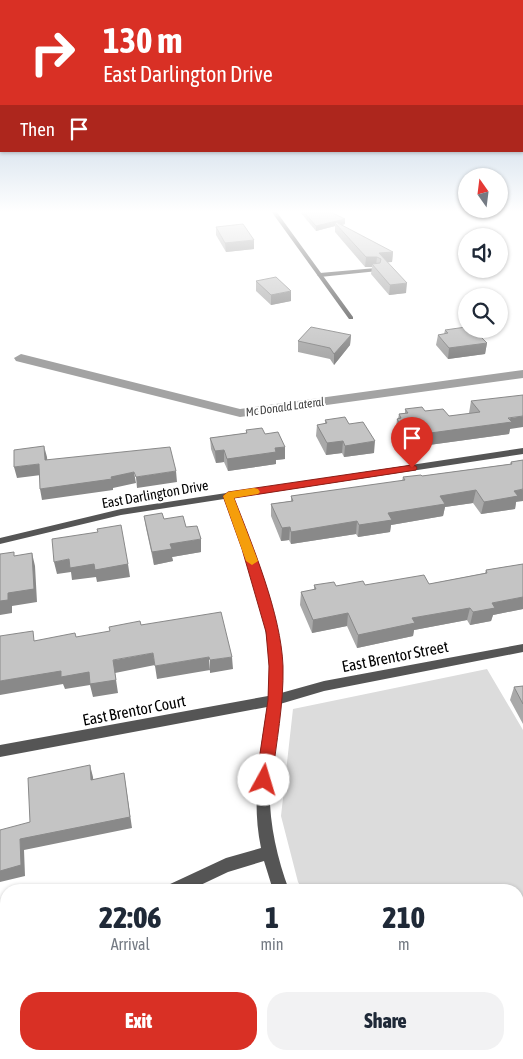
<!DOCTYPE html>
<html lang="en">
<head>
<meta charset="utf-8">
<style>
  body { margin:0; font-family:"Asap Condensed",sans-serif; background:#f2f2f3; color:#1f2937; height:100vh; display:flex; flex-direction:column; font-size:19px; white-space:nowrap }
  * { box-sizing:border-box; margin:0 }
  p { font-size:16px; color:#747a83 }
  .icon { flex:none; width:28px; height:28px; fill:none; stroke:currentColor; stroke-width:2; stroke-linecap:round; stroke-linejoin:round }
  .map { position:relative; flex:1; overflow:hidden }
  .side { position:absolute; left:0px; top:884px; width:524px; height:176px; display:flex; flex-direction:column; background:#fff; border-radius:20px 20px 0 0; box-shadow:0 1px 4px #0004 }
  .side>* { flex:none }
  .top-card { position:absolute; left:0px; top:0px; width:524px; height:152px; box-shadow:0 1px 4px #0004; background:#d93025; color:#fff; overflow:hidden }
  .needle { width:32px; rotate:346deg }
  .controls { position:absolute; left:458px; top:168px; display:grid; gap:10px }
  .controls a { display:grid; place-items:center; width:50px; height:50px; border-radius:50%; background:#fff; box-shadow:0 1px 4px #0004; font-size:25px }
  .pin { position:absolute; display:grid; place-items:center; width:42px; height:42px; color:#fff; margin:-51px -21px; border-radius:50% 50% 50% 0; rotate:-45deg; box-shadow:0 0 5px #0007 }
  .pin .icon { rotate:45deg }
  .me { position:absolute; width:55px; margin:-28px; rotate:6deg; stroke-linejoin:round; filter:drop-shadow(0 0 4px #0008) }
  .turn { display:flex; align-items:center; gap:18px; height:105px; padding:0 20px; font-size:22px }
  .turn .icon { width:65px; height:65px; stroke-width:2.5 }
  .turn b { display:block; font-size:35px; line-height:42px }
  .then { display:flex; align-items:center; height:48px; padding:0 20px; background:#0003; gap:10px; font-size:19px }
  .eta { display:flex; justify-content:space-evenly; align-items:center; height:85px; text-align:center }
  .eta b { font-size:30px; font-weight:800; line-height:35px }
  .action { display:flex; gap:10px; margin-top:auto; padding:10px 20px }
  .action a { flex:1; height:58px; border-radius:20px; background:#d93025; color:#fff; font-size:20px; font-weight:800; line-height:58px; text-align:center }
  .action a+a { background:#f2f2f3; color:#1f2937 }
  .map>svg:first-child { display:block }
  .green { fill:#dcdcdc }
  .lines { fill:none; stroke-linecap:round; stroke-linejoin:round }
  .canal { fill:#a3a3a3; fill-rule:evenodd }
  .service { fill:#555; fill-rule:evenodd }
  .minor { fill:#555; fill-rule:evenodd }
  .wall { fill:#a9a9a9 }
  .shaded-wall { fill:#898989 }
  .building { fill:#c4c4c4; stroke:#898989 }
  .route { fill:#d93025; stroke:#8d1f18 }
  .slow { fill:#f59e0b }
  .labels { text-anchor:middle; stroke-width:4; stroke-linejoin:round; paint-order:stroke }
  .far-water-label { font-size:12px; font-style:italic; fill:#444; stroke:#fff }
  .street-label { font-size:14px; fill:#000; stroke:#fff }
  .near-street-label { font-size:16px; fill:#000; stroke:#fff }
</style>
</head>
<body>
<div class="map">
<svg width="523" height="1059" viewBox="0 0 523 1059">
  <rect width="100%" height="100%" fill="#fff"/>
  <path class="green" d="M487 669 523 730V1003L518 1005V890H303L298 882 281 816 293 709Z"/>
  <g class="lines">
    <path class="canal" d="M21 354 240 409 523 370V378L240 417 16 361 14 358Z"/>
    <path class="service" d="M376 268 379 270 378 271 320 277 317 275 320 273Z"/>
    <path class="minor" d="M271 211H276L353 317V319H349Z
      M523 448V454L233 498C258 560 287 625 281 693L324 681 523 644V652L324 691 280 704C277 729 271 755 270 780 268 818 276 855 289 890H273L264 861 228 872 190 890H165L168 885 226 858 261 848C251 800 260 754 267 707L0 757V745L268 696C275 627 248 562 224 499L121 515 0 544V538L121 509Z
      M6 984V1002L0 1004V986Z
      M523 1028V1046L518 1047V1029Z
      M356 1054H374L376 1059H358Z
      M441 1054H475L473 1059H439Z"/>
  </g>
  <path class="wall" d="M301 211H328L345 224 341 225 393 252 392 262H387L406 293 389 295 371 274 372 267H365L335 232V226L316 231 301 213Z
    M216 227 254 249 226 252 216 235Z
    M256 281 291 301 271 305 256 291Z
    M445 330 487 343 485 354 448 359 436 345 438 335 444 334Z
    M351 335 350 345 334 365 330 359 298 352V341Z
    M471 401 510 429 509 434 407 448 396 430 397 419H398L399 414 405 413V409L425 411 449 416 469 414V413Z
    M325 420 349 424 374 453 344 457 342 453 326 455 316 436 317 425 325 424Z
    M246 430 265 434 285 447V459L276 460V464L228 471 224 462 216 463 211 449 210 438 246 433Z
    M523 460 515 509 481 514 473 503 445 507 443 516 391 525 390 532 358 537 356 534 291 544 289 540 281 541 271 516V504L291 501V496L402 481 403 477 422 476 510 464 511 462Z
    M144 516 164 519 201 552 172 557 173 561 154 565 146 528Z
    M523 564V609L493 615 491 621 470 625 467 620 414 630 413 636 357 648 347 626 312 633 300 605 301 592 314 590V585L336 586 429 584 485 573 486 570Z
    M523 686V724L510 700 514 687Z"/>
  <path class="shaded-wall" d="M345 219V224L337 226 335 223V226L316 231V226Z
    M254 240V249L226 252 225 243Z
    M393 252 392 262 381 263V259L379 253Z
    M366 257H377L376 266 372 264V267H365Z
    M407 283 406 293 389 295 390 285Z
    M291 291V301L271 305V295Z
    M351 335 350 345 334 365V354Z
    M487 343 485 354 448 359 449 348Z
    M523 416V427L510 429 509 434 407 448 408 436Z
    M343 441 342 453 326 455 327 443Z
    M375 441 374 453 344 457 345 446Z
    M44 446 47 457 48 471 45 460Z
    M285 447V459L276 460V464L228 471 227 459 275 448Z
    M224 450V462L216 463 215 451Z
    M39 464 41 475 17 478 14 467Z
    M176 471 177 482 137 488 136 477Z
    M134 472 136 483 113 488V490L42 500 40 489Z
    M523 489V501L516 502 515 509 481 514 484 502 514 491Z
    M476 490 473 503 445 507 443 516 391 525 390 532 358 537 359 525 388 513 440 496Z
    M357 521 356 534 291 544V532Z
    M290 527 289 540 281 541 282 528Z
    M201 539V552L172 557 173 561 154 565 152 552 170 544Z
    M32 553 35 566 37 602 12 606V613L0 615V601L8 593Z
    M69 559 94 564H128L130 577 97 582 96 577 72 580 71 572 57 574 54 562Z
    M523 597V609L493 615 491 621 470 625 473 612 492 603Z
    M470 608 467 620 414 630 413 636 357 648 358 635 412 618Z
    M348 613 347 626 312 633 313 620Z
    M153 653 155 665 115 673 118 693 93 697 90 685 65 689 63 684 0 695V681Z
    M209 657 210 670 157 679 155 666Z
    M232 657 233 669 210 673V660Z
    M90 765 93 777 94 791 91 780Z
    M124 773 132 828 24 850 25 876 0 882V871L20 839Z
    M273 1054H292L282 1059H262Z"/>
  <path class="building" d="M303 211H328L345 219 316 226Z
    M336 222 393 252 379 253 407 283 390 285 372 264 380 263 381 259 377 257H366L335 223Z
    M243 224 254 240 225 243 216 227Z
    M276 277 291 291 271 295 256 281Z
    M311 327 351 335 334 354 330 348 298 341Z
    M466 327V329H473L487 343 449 348 438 335 448 333 445 330Z
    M523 395V416L508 418 512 422 408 436 397 419 401 418 399 414 408 413 405 409 422 407 425 411 443 409 449 416 480 412 471 401Z
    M345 417 349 424 363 422 375 441 345 446 343 441 327 443 317 425 327 423 325 420Z
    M262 428 265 434 278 432 285 447 275 448 276 452 227 459 224 450 215 451 210 438 247 433 246 430Z
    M44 446 45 460 170 447 176 471 136 477 134 472 111 477 112 479 40 489 39 464 14 467V450Z
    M523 460V489L514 491 518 496 484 502 476 490 440 496 445 504 388 513 392 520 359 525 357 521 291 532 290 527 282 528 271 504 293 501 291 496 405 480 403 477 421 475 422 476 512 464 511 462Z
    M162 513 164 519 183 516 186 527 197 526 201 539 170 544 172 549 152 552 144 516Z
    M121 525 128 564 95 570 94 564 70 568 69 559 54 562 52 539 98 532 97 529Z
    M14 552V556L32 553 34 589 8 593V600L0 601V554Z
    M523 564V597L492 603 495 608 473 612 470 608 412 618 415 623 358 635 348 613 313 620 301 592 316 589 314 585 334 582 336 586 363 581 365 585 424 575 429 584 487 573 486 570Z
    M221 612 232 657 210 660 209 657 155 666 153 653 113 660 116 680 90 684 89 672 61 677V671L0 681V636L33 631 34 641 75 633 76 637 110 631 109 627 140 621 141 625Z
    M523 686V704L514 687Z
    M90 765 91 780 124 773 130 817 20 839 21 865 0 871V830L30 822 28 778Z
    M186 1054H273L262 1059H188Z"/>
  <linearGradient id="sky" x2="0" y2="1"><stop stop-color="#8cadcc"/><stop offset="0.59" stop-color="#fff"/><stop offset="1" stop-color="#fff" stop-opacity="0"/></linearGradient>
  <rect width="523" height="359" fill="url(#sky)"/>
  <path class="route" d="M412 465 416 466 417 468 416 470 234 498C253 547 281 614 283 666 284 704 276 743 272 780L269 785 264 787 258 785 256 780 268 700 269 666 266 632 242 549 223 496 228 492Z"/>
  <path class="slow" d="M254 488 258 489 260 492 258 494 234 498 258 561 252 565 246 561 223 496 228 492Z"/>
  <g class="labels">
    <g class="far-water-label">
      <text transform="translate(285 407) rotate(-8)" y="4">Mc Donald Lateral</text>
    </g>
    <g class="street-label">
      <text transform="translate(155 494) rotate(-10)" y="5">East Darlington Drive</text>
    </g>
    <g class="near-street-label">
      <text transform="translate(395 656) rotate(-11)" y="6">East Brentor Street</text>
      <text transform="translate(134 710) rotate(-11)" y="6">East Brentor Court</text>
    </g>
  </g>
</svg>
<div class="controls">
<a><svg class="needle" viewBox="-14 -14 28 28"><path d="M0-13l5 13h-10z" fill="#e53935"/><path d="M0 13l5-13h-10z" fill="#747a83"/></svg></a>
<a><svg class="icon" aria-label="sound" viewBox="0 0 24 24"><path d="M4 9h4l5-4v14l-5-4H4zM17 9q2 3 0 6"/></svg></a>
<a><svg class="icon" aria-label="search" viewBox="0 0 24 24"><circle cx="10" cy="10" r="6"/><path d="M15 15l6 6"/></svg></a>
</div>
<div class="pin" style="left:412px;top:468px;background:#d93025"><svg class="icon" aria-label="arrive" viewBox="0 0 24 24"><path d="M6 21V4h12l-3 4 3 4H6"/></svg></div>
<svg class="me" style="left:264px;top:780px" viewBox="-20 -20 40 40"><circle r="19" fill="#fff"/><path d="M0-13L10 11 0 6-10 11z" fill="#d93025"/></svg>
<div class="top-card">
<div class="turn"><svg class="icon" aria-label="right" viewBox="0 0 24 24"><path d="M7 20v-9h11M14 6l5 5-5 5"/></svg><div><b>130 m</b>East Darlington Drive</div></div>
<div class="then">Then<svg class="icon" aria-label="arrive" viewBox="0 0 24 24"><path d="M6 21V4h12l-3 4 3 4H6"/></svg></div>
</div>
<section class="side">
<div class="eta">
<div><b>22:06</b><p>Arrival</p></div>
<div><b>1</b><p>min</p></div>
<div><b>210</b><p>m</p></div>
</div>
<div class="action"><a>Exit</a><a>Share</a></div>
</section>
</div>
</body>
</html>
